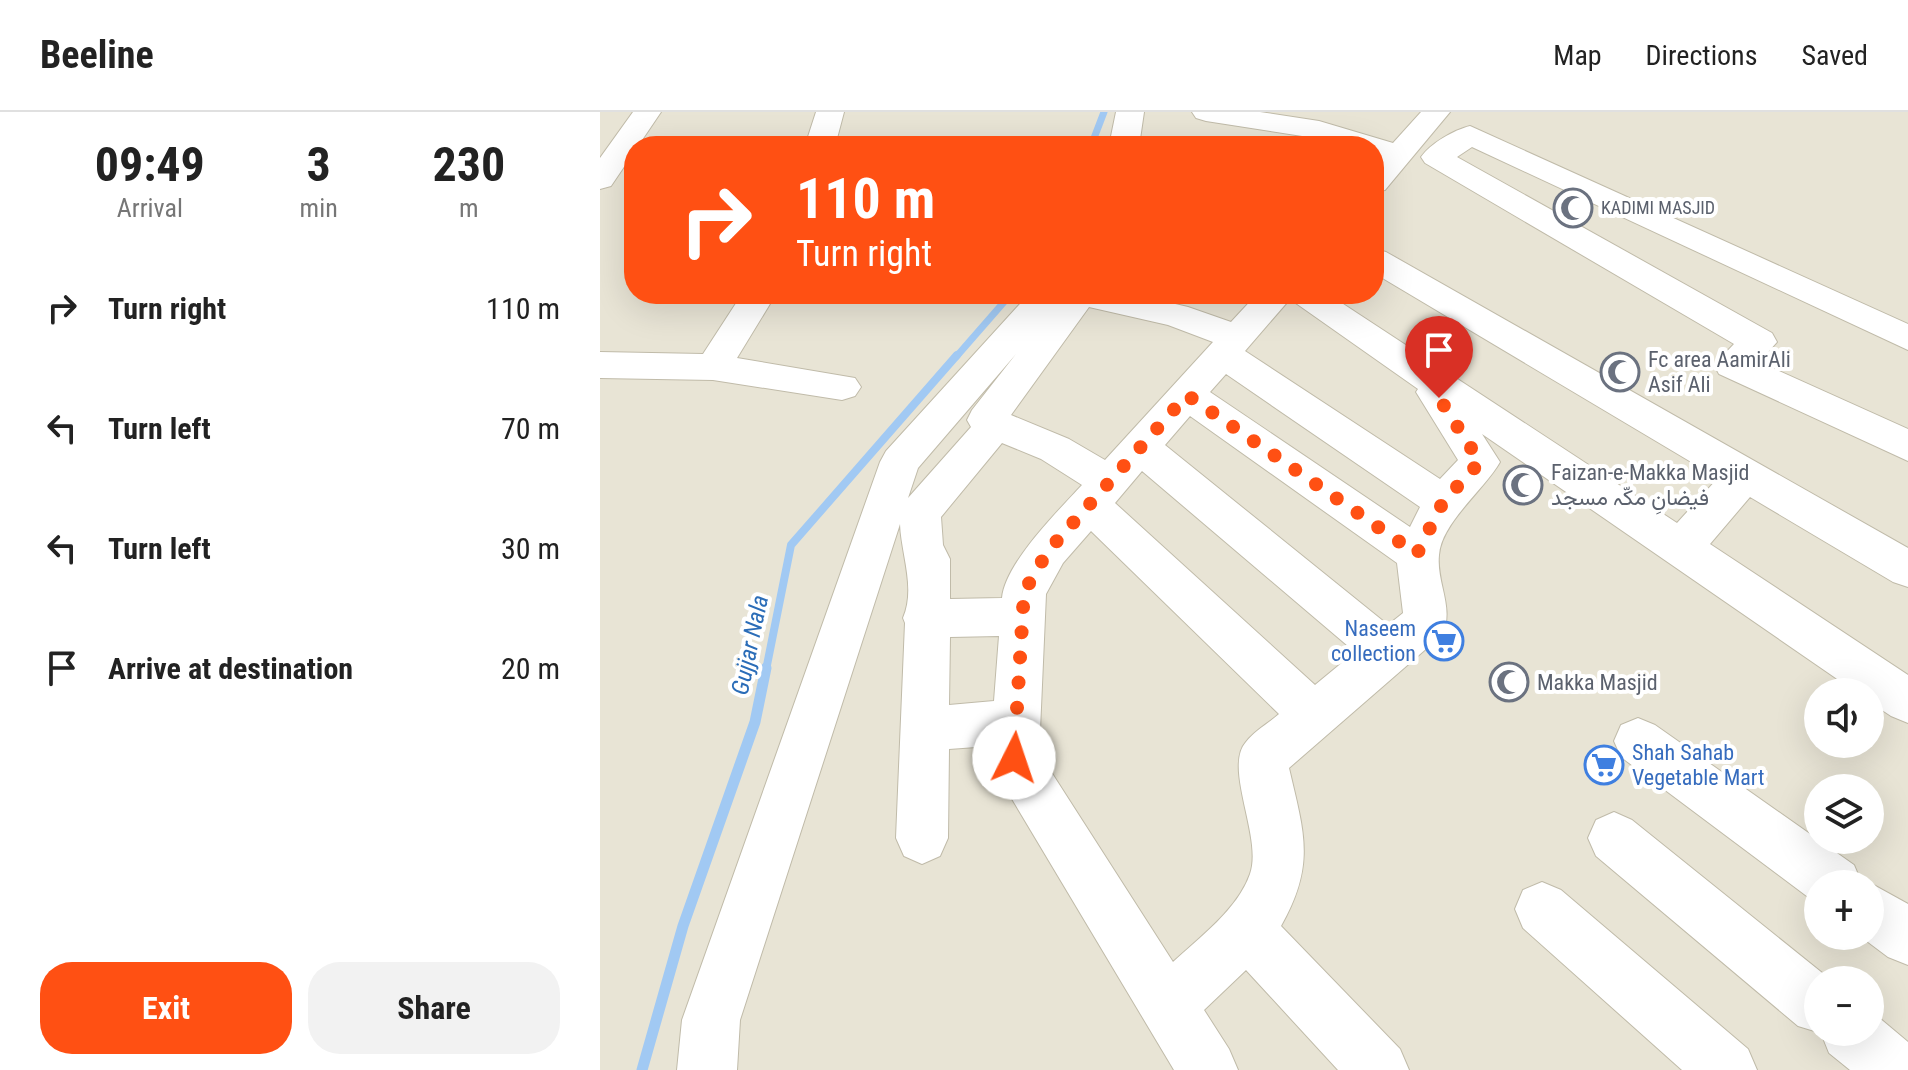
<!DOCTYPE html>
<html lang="en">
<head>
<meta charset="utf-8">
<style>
  body { margin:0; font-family:"Roboto Condensed",Vazirmatn,sans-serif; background:#f2f2f2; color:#222; height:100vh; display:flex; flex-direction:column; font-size:30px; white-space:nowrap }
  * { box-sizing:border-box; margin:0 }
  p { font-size:26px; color:#767676 }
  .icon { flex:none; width:44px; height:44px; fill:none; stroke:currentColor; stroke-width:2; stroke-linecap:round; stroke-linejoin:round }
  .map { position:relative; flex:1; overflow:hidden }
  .panel { display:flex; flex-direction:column; background:#fff; width:600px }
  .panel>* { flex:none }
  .banner { position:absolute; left:24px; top:24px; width:760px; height:168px; border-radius:32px; box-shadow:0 8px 32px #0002; background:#ff5013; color:#fff; overflow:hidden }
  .tools { position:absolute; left:1204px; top:566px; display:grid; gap:16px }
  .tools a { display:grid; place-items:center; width:80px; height:80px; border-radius:50%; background:#fff; box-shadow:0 8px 32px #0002; font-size:40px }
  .pin { position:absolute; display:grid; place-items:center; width:68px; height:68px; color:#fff; margin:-82px -34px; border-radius:50% 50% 50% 0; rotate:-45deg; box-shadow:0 0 8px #0007 }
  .pin .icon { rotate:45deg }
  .me { position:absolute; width:88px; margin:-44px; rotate:4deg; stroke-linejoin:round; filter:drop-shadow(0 0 6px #0008) }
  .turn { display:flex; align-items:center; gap:28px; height:168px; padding:0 40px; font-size:36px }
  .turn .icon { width:104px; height:104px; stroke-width:2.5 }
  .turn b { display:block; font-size:56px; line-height:68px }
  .eta { display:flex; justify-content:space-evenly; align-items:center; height:136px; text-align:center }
  .eta b { font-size:48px; font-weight:700; line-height:56px }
  .button { display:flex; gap:16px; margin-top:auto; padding:16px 40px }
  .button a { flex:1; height:92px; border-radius:32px; background:#ff5013; color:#fff; font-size:32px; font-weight:700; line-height:92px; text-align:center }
  .button a+a { background:#f2f2f2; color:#222 }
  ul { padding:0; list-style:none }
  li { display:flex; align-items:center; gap:24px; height:120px; padding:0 40px }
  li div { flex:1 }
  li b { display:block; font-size:30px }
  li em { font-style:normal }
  header { display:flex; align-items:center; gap:48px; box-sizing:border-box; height:112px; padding:0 40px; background:#fff; border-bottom:2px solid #e0e0e0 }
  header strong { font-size:38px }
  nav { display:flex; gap:44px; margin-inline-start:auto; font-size:28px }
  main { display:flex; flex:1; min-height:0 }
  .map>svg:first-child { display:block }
  .residential { fill:#e8e4d5; fill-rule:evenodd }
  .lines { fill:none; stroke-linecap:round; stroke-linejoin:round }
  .stream-far2 { stroke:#a1c9f3; stroke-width:7 }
  .stream-far1 { stroke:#a1c9f3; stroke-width:8 }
  .stream { stroke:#a1c9f3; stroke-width:11 }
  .minor-casing { stroke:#c0bba9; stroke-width:2 }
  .minor { fill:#fff; fill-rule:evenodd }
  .route { stroke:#ff5013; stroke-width:14; stroke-dasharray:0 25.2 }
  .labels { text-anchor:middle; stroke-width:8; stroke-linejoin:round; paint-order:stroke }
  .far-worship-label { font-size:18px; fill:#5b616d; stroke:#fff; text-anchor:start }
  .worship-label { font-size:22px; fill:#5b616d; stroke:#fff; text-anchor:start }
  .shop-label { font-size:22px; fill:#366cbe; stroke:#fff; text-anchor:end }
  .water-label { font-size:24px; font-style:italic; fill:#2b6db8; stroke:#fff }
</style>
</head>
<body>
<header>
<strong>Beeline</strong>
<nav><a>Map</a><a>Directions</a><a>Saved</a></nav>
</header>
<main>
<section class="panel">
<div class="eta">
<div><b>09:49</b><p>Arrival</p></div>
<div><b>3</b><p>min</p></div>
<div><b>230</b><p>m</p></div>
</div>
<ul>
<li><svg class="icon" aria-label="right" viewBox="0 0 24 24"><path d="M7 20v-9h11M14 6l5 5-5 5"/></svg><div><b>Turn right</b></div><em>110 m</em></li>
<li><svg class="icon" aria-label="left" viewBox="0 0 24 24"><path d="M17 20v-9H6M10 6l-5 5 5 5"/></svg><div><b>Turn left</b></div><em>70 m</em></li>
<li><svg class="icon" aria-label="left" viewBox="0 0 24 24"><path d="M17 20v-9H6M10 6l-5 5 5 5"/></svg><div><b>Turn left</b></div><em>30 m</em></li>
<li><svg class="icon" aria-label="arrive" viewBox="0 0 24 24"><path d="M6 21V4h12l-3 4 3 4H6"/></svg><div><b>Arrive at destination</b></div><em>20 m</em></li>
</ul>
<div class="button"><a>Exit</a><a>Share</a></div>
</section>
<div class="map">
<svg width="1308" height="958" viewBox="0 0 1308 958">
  <rect width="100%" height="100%" fill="#f4f2e7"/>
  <path class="residential" d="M0 0H1308V958H0ZM34 34H774V182H34ZM1218 580H1270V632H1218ZM1218 676H1270V728H1218ZM1218 772H1270V824H1218ZM1218 868H1270V920H1218Z"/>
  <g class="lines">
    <path class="stream-far2" d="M491 34 504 0
      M356 245 411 182"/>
    <path class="stream-far1" d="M166 558 191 433 357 243"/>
    <path class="stream" d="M42 958 83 814 155 610 166 556"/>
    <defs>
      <path id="minor" d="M33 0H61L38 34H34V40L11 74 0 77V46Z
        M216 0H244L235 34H205Z
        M516 0H544L539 34H509Z
        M592 0H660L719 9 793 31 821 0H850L785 78 774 80V52L780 46 774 44V34H741L715 26 606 9 596 6Z
        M870 14 1308 212V238L872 35 857 45 1172 221 1177 230 1159 250 1308 317V349L1119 262 1114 253 1134 232 825 51 821 45C831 31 854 18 870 14Z
        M774 137 786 140 1308 436V475L1293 470 1150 385 1110 432 1308 563V611L1291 604 1270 590V580H1256L882 322 900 350C885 377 841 411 839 443 836 471 855 496 842 523L689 656C704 721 716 752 681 814L800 937 809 958H738L646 858 604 898 629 937 638 958H574L397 662 389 646 390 634 349 637 348 726 340 744 322 752 304 744 296 726 305 511 303 506C316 476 301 442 300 412L140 908 137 958H77L82 908 280 350 286 339 429 182H533L588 195 631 210 657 182H728L1077 411 1118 366 774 161ZM690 187 818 277 816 280 858 348 840 367 645 239ZM489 195 568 213 613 230 505 348 469 327 411 303ZM416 242 372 298 367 308 371 315 308 386 318 356ZM626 262 820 395 810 415 610 280ZM590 304 797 451 803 501 788 513 565 333ZM402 331 441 347 482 373C459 398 405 451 402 486L350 487V447L343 433 341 405ZM542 359 755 540 715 573 515 391ZM491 419 679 602C669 611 654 619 646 630 623 656 663 726 650 762 638 797 599 826 573 850L439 641 446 482 463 451ZM399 524 394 589 349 593 350 525Z
        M142 182H176L137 246 255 266 261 275 255 284 242 288 113 268 0 266V240L103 242Z
        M1038 606 1055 613 1254 753 1262 772H1218L1216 791 1021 645 1014 629 1021 613Z
        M1014 700 1032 708 1231 868H1218V920H1270L1271 899 1308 930V958H1250L1229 941 1221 921 1198 914 996 744 988 726 996 708Z
        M942 770 961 778 1148 937 1157 958H1082L923 816 915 797 923 778Z
        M1270 771 1308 792V853L1288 845 1260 824H1270V772H1267Z"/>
    </defs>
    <use href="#minor" class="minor-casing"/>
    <use href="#minor" class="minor"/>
  </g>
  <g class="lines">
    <path class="route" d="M414 646 424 480 448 439 587 283 817 442 843 390 880 350 839 286"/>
  </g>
  <defs>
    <symbol id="mosque-ring" viewBox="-11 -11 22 22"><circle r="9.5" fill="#fff" stroke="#6b7280" stroke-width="1.5"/><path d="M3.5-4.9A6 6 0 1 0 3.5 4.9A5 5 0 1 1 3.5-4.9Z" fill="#6b7280"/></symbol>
    <symbol id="supermarket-ring" viewBox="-11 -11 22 22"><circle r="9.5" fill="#fff" stroke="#3f7fe0" stroke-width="1.5"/><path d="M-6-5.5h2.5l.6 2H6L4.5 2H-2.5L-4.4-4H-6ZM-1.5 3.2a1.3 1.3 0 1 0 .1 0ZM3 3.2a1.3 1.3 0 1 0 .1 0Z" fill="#3f7fe0"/></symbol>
  </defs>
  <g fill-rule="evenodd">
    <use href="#mosque-ring" x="951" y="74" width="44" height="44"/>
    <use href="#mosque-ring" x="998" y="238" width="44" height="44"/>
    <use href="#mosque-ring" x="901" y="351" width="44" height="44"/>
    <use href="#supermarket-ring" x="822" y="507" width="44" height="44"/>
    <use href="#mosque-ring" x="887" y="548" width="44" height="44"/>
    <use href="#supermarket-ring" x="982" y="631" width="44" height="44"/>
  </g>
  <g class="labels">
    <g class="far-worship-label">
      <text x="1001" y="102">KADIMI MASJID</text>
    </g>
    <g class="worship-label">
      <text x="1048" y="255">Fc area AamirAli<tspan x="1048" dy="25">Asif Ali</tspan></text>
      <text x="951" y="368">Faizan-e-Makka Masjid<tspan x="951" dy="25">فیضانِ مکّہ مسجد</tspan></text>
      <text x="937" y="578">Makka Masjid</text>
    </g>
    <g class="shop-label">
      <text x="816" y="524">Naseem<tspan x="816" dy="25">collection</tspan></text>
      <text x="1032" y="648" text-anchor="start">Shah Sahab<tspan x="1032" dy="25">Vegetable Mart</tspan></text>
    </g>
    <g class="water-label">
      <text transform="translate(150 533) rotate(-78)" y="8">Gujjar Nala</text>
    </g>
  </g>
</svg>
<div class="tools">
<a><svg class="icon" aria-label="sound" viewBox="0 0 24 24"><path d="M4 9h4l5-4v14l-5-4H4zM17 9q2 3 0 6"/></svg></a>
<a><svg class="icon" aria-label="layers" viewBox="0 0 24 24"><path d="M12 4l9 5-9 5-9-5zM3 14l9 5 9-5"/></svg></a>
<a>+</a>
<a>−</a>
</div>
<div class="pin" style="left:839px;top:286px;background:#d93025"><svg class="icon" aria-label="arrive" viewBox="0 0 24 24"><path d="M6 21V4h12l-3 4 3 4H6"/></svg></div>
<svg class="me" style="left:414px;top:646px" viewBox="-20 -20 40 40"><circle r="19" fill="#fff"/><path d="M0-13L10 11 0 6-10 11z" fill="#ff5013"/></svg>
<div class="banner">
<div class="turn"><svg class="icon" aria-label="right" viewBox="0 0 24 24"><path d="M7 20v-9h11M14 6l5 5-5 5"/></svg><div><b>110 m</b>Turn right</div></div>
</div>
</div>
</main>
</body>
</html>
